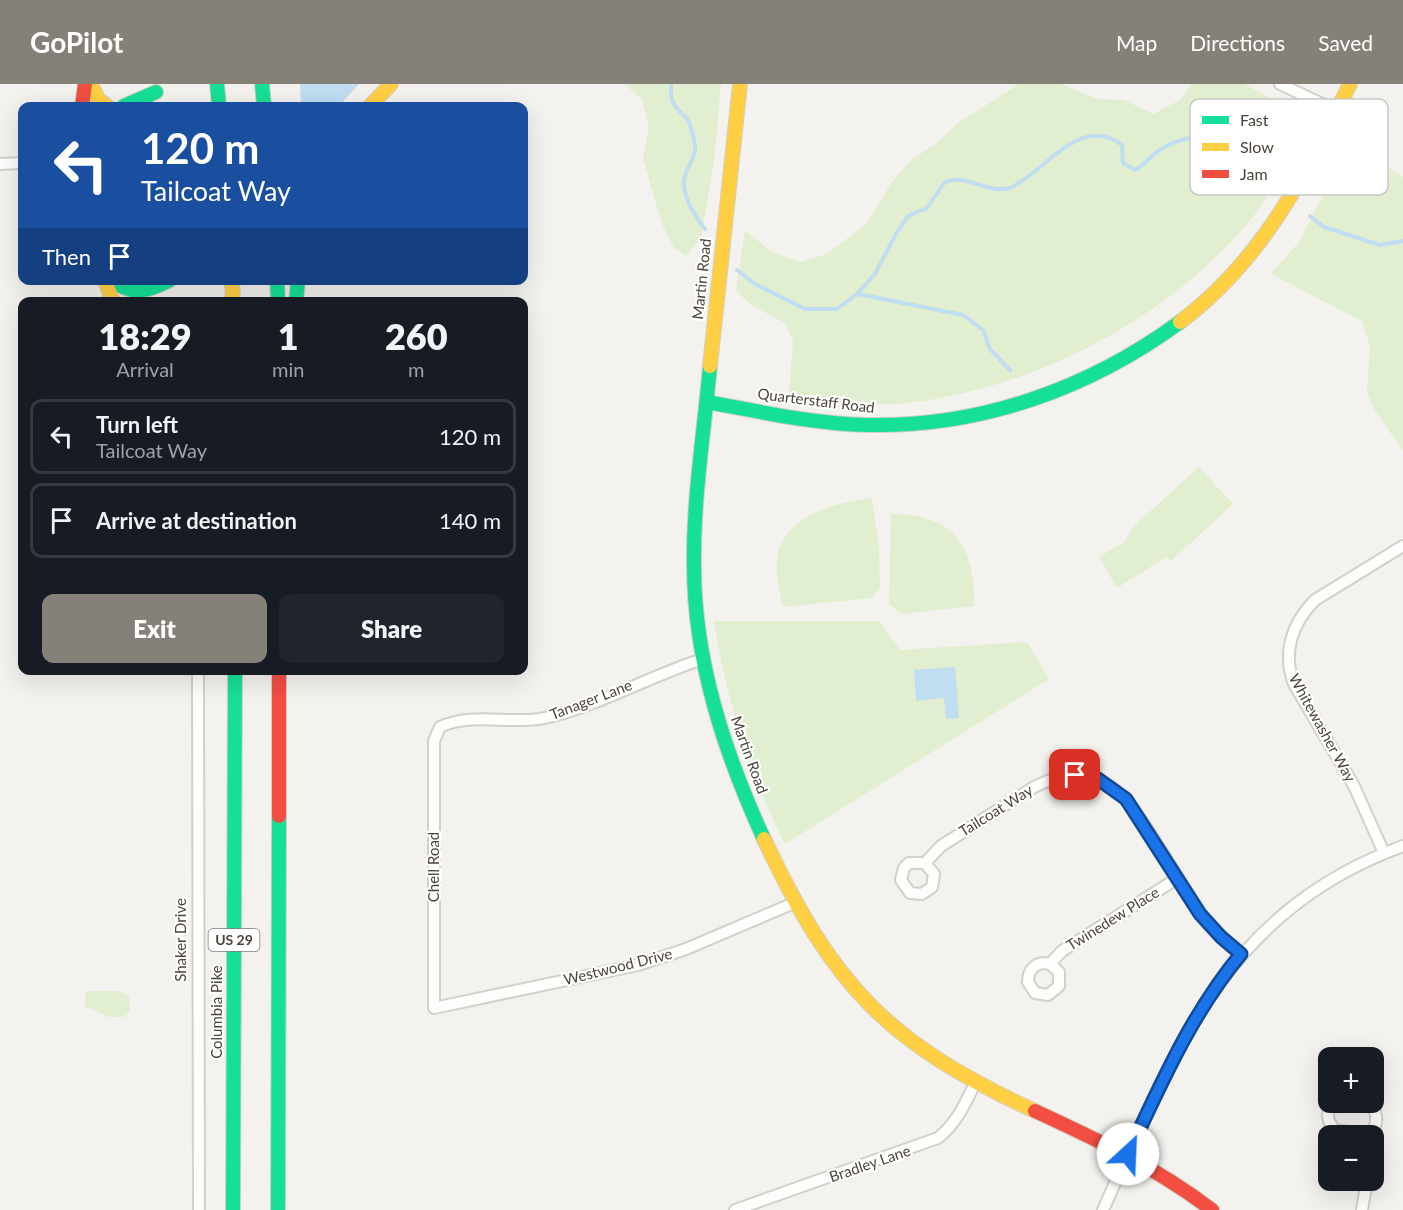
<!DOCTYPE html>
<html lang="en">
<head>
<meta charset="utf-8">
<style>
  body { margin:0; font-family:Lato,sans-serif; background:#20242c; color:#f1f3f6; height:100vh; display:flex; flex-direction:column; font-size:22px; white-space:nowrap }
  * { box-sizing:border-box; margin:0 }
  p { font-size:20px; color:#9ea1a6 }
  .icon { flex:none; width:33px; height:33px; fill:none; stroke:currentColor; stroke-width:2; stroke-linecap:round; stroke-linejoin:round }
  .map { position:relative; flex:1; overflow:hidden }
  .details { position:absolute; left:18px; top:213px; width:510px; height:378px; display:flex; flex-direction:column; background:#171b24; border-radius:12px; box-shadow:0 6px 24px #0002 }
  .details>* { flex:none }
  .banner { position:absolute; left:18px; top:18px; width:510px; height:183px; border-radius:12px; box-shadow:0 6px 24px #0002; background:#1a4fa0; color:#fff; overflow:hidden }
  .buttons { position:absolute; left:1318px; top:963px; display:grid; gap:12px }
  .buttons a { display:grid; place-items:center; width:66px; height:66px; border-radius:12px; background:#171b24; box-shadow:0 6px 24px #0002; font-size:30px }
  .pin { position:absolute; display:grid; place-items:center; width:51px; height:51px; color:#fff; margin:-26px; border-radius:12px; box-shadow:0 3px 9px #0006 }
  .me { position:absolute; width:66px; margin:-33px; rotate:25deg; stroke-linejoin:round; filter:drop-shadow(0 0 4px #0008) }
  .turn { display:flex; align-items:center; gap:21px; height:126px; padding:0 24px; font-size:27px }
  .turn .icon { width:78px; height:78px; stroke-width:2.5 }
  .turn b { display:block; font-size:42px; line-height:51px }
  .then { display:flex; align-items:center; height:57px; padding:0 24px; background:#0003; gap:12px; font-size:22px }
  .eta { display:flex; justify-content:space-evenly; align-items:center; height:102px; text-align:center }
  .eta b { font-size:36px; font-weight:800; line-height:42px }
  .button { display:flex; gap:12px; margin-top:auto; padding:12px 24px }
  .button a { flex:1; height:69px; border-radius:12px; background:#868178; color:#fff; font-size:24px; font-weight:800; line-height:69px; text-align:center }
  .button a+a { background:#20242c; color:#f1f3f6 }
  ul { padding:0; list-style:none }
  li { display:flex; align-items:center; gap:18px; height:75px; margin:0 12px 9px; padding:0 12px; border:3px solid #363941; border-radius:12px }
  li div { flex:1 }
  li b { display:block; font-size:22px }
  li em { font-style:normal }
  header { display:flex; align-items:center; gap:36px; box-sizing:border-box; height:84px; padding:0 30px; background:#868178; color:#fff }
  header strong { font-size:28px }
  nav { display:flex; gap:33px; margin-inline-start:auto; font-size:21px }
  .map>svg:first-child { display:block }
  .green { fill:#e1eecf }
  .water { fill:#c0ddf1 }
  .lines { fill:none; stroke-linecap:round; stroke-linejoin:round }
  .stream { stroke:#c0ddf1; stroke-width:4 }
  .street-casing { stroke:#d2d0cb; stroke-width:14 }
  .fast-casing { stroke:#d3cfc5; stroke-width:16 }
  .slow-casing { stroke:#d3cfc5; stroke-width:16 }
  .jam-casing { stroke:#d3cfc5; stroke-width:16 }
  .street { stroke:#fdfdfc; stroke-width:10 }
  .fast { stroke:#16e098; stroke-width:14 }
  .slow { stroke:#ffcf43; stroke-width:14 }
  .jam { stroke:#f24e42; stroke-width:14 }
  .route-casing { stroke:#114b97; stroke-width:15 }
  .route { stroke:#1a73e8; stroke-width:10 }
  .labels { text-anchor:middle; stroke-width:4.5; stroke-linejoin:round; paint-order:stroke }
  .shield { fill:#fff; stroke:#817c74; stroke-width:1.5 }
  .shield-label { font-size:14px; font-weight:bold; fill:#4b4439 }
  .street-label { font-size:15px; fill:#4b4439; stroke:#fff }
  .key { fill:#fff; stroke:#c9c7c4; stroke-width:1.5 }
  .key-label { font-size:16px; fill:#4b4439 }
</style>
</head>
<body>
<header>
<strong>GoPilot</strong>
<nav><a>Map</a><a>Directions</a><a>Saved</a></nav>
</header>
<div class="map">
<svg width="1403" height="1126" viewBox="0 0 1403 1126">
  <rect width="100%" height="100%" fill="#f4f2ee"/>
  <path class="green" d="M625 0H721L714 77 701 154 686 172 674 164 662 140 643 75 649 43 642 16Z
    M1019 0H1060L1098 15 1124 16 1153 30 1180 16 1192 0H1244L1310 35C1289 72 1271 115 1241 147 1158 240 1031 305 907 319 869 323 827 315 789 311L793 257 785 239 751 221 736 207 745 146 772 168 800 178 827 170 866 140 892 98 912 75 936 60 958 39Z
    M1350 59 1403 93V367L1374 325 1367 307 1370 262 1362 237 1271 190 1299 158Z
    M1199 383 1233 420 1171 477 1166 473 1117 504 1099 473 1124 458 1136 440Z
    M872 414 879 465 880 504 872 514 783 523C779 506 773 479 780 462 795 428 840 418 872 414Z
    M891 430C953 430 976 462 974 522L902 530 889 520Z
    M714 537H879L900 566 1027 558 1049 595 785 760C749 689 726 615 714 537Z
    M86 907H121L129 913 130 928 123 933H109L85 922Z"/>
  <path class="water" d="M300 0H359L339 22H301Z
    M955 583 959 634 946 635 944 614 916 617 914 586Z"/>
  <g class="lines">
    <path class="stream" d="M671 0C669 31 687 25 691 44 693 51 696 60 695 67 693 78 684 87 684 98 684 116 695 132 705 145
      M1310 132 1324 143 1380 161 1403 157
      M737 186 755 200 805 225H837L857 210 875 190 897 148 908 132 927 124 944 99C964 87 991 113 1012 103 1044 88 1081 29 1122 61L1123 79 1135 86C1145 81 1149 73 1157 68 1180 50 1222 48 1249 60 1260 65 1268 77 1277 85
      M858 210 963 231 983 246 990 265 1010 286"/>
    <defs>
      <path id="street" d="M1280 0 1337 27
        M0 80 22 79
        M703 575C652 591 600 621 549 633 513 642 474 627 440 643L434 657V924L638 881 686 865 794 819
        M198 586 199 1126
        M1384 769 1354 702 1294 600C1282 569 1292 539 1315 516L1403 462
        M925 779 934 790 932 803 922 810 910 809 901 796 904 784 909 779H925L941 762 1034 703C1095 671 1125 708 1155 757 1170 780 1184 804 1199 827 1210 844 1225 857 1241 870
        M1050 880 1059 888V902L1048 911 1035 909 1028 898C1028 885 1036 877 1050 880L1062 867 1178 794
        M1334 1018C1325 1027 1327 1038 1335 1046L1372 1051
        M1366 1018C1380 1026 1377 1039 1372 1052
        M735 1126 938 1054C957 1039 966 1018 976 997
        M1103 1126C1175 966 1224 828 1403 762
        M1362 1126 1367 1096"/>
      <path id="fast" d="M217 0 219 22
        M262 0 264 22
        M124 22 156 8
        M112 196C132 213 149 207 170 196
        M277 196 278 218
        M296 218 298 196
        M710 282C704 349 693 415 694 482 694 577 725 670 764 755
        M707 318C761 328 815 340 869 341 982 343 1090 304 1180 238
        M233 1126 235 586
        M278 1126 279 732"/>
      <path id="slow" d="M91 0 98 15 107 22
        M370 22 391 0
        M105 196 113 218
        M232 196 233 218
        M1180 238C1262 177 1306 90 1350 0
        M710 282 740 0
        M764 755C833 902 887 959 1035 1027"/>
      <path id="jam" d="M82 22 85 0
        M279 732V586
        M1035 1027C1098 1056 1157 1084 1212 1126"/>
    </defs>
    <use href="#street" class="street-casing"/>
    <use href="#fast" class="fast-casing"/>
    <use href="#slow" class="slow-casing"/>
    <use href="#jam" class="jam-casing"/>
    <use href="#street" class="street"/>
    <use href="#fast" class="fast"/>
    <use href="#slow" class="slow"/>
    <use href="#jam" class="jam"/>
  </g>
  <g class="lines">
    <defs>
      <path id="route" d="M1075 691 1098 695 1126 715 1200 830 1221 853 1241 870C1191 930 1161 1000 1128 1070"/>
    </defs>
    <use href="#route" class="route-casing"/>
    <use href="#route" class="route"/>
  </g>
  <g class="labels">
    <rect class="shield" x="208.5" y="845" width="51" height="22" rx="4.5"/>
    <g class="shield-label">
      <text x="234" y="861">US 29</text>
    </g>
    <g class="street-label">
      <text transform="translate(702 195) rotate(-84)" y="5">Martin Road</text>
      <text transform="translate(816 317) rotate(7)" y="5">Quarterstaff Road</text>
      <text transform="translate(591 616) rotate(-21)" y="5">Tanager Lane</text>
      <text transform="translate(1322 644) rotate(61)" y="5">Whitewasher Way</text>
      <text transform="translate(749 671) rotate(70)" y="5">Martin Road</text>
      <text transform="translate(996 727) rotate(-32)" y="5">Tailcoat Way</text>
      <text transform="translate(434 783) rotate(-90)" y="5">Chell Road</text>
      <text transform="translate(1113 835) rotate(-32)" y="5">Twinedew Place</text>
      <text transform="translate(181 856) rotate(-90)" y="5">Shaker Drive</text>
      <text transform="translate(618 883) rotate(-14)" y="5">Westwood Drive</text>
      <text transform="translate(217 928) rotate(-90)" y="5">Columbia Pike</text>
      <text transform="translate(870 1080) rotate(-19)" y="5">Bradley Lane</text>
    </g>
  </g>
  <rect x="1190" y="15" width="198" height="96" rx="9" class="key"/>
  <rect x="1202" y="32" width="27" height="8" fill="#16e098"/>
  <rect x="1202" y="59" width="27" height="8" fill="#ffcf43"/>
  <rect x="1202" y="86" width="27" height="8" fill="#f24e42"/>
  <g class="key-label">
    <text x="1240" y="42">Fast</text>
    <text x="1240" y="69">Slow</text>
    <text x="1240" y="96">Jam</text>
  </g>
</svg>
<div class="buttons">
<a>+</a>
<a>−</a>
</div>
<div class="pin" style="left:1075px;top:691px;background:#d93025"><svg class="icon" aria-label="arrive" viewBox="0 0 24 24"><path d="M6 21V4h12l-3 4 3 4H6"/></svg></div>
<svg class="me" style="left:1128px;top:1070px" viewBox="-20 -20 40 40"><circle r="19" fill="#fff"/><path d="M0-13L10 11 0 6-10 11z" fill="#1a73e8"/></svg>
<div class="banner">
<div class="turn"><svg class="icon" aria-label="left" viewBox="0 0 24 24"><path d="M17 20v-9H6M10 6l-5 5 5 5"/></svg><div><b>120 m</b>Tailcoat Way</div></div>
<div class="then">Then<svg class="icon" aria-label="arrive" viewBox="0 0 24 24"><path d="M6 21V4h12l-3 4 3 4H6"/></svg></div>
</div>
<section class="details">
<div class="eta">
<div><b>18:29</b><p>Arrival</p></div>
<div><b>1</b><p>min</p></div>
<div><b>260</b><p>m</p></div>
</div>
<ul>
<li><svg class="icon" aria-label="left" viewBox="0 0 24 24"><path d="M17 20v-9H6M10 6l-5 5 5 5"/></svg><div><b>Turn left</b><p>Tailcoat Way</p></div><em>120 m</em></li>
<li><svg class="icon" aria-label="arrive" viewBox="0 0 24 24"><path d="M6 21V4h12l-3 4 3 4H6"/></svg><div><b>Arrive at destination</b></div><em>140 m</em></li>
</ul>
<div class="button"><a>Exit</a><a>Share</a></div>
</section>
</div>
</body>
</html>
